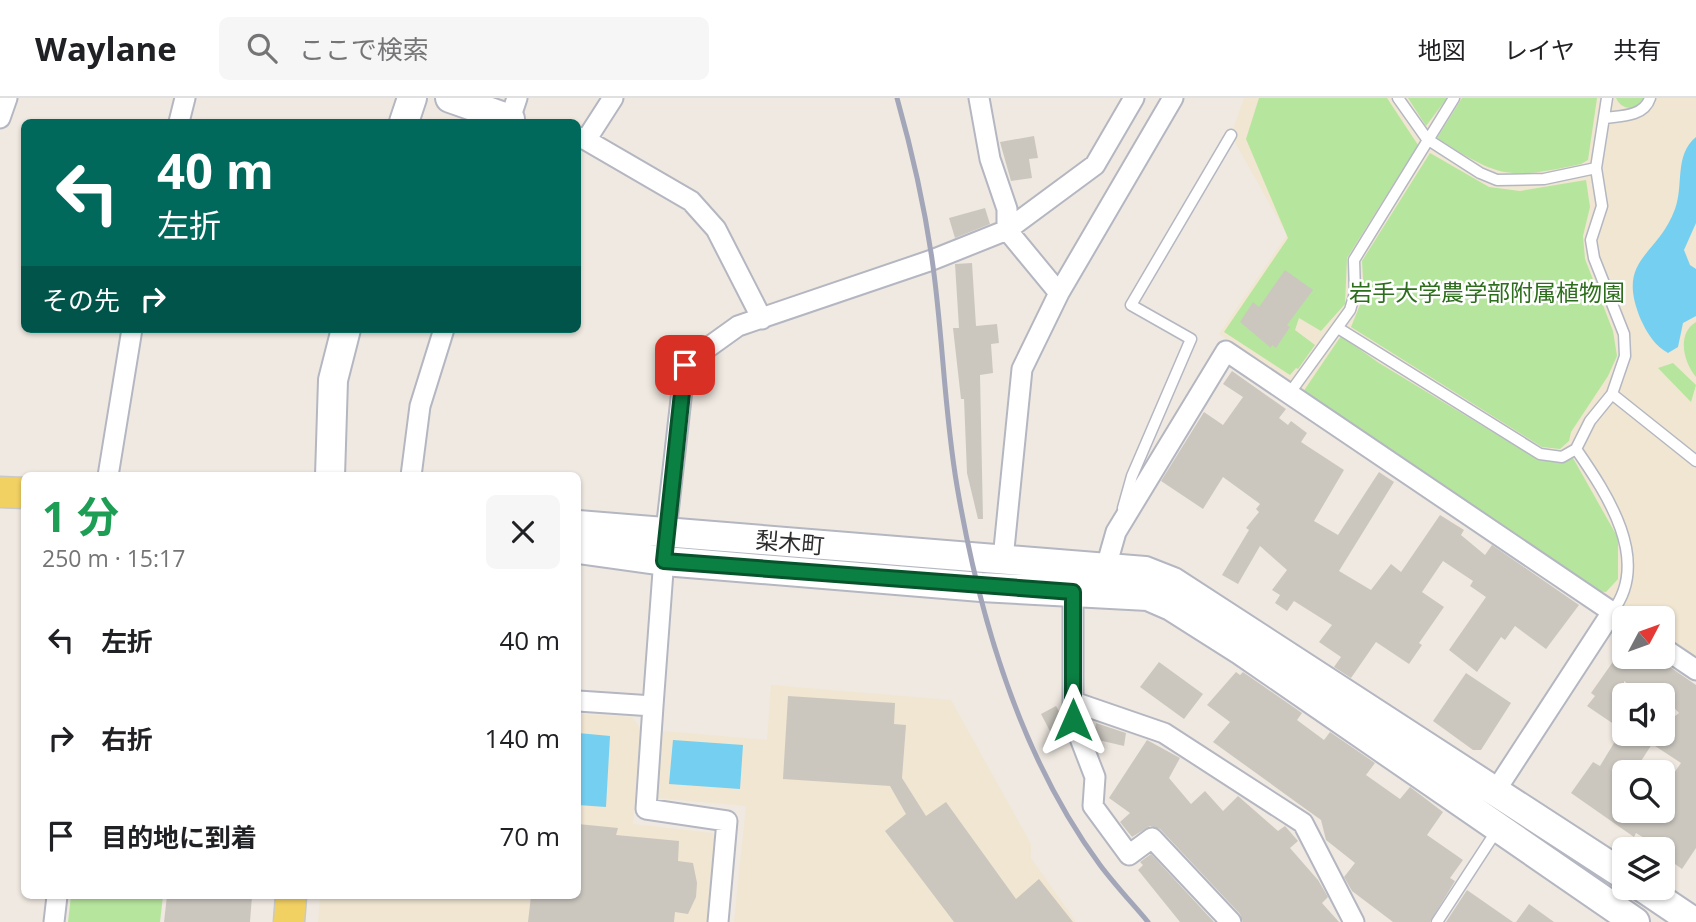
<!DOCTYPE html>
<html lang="ja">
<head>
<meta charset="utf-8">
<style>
  body { margin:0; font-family:"Open Sans","Noto Sans JP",sans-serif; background:#f6f6f6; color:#202124; height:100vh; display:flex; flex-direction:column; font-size:26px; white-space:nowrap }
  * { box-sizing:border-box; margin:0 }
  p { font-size:23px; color:#757577 }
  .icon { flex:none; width:38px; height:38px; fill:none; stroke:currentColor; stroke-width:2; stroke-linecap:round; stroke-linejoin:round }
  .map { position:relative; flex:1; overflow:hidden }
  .details { position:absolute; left:21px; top:374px; width:560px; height:427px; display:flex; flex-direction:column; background:#fff; border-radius:10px; box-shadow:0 2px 5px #0004 }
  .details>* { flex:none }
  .banner { position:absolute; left:21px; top:21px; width:560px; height:214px; border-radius:10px; box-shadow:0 2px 5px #0004; background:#00695c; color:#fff; overflow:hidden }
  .needle { width:46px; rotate:49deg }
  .tools { position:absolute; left:1612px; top:508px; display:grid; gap:14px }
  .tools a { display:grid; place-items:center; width:63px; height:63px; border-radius:10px; background:#fff; box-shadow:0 2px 5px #0004; font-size:35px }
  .pin { position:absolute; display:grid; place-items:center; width:60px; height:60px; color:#fff; margin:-30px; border-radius:14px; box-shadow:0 4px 10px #0006 }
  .me { position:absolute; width:77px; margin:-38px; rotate:0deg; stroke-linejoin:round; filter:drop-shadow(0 0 5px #0008) }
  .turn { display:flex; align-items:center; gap:24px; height:147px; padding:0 21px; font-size:32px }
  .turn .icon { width:91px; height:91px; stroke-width:2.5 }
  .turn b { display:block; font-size:49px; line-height:60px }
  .then { display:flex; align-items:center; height:66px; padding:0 21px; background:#0003; gap:14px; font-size:26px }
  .round { display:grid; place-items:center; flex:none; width:74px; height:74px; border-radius:10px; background:#f6f6f6 }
  .overview { display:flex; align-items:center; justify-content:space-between; height:119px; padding:0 21px }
  h1 { font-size:42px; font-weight:700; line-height:52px; color:#1e9e55 }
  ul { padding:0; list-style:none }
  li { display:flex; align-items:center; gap:21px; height:98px; padding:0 21px }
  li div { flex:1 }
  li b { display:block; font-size:26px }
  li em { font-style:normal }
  header { display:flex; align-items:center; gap:42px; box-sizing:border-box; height:98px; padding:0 35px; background:#fff; border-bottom:2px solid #e0e0e0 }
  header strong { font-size:33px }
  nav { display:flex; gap:38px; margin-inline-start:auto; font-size:24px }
  .search { width:490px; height:63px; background:#f6f6f6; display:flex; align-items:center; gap:18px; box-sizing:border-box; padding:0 24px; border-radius:10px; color:#757577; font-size:26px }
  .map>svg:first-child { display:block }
  .education { fill:#f0e6d1 }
  .green { fill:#b6e59e }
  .water { fill:#75cff0 }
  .building { fill:#cbc7bf; fill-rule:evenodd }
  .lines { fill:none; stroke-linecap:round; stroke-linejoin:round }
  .lane-casing { stroke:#b4b7c1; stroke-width:13 }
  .street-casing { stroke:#b4b7c1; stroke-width:23 }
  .secondary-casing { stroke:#b4b7c1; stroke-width:32 }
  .primary-casing { stroke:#c9c9c9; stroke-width:33 }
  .lane { stroke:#fff; stroke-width:10 }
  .street { stroke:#fff; stroke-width:19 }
  .secondary { stroke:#fff; stroke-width:28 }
  .primary { stroke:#f2d163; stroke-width:30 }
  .rail { stroke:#a3a6b8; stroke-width:5 }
  .route-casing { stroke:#07532c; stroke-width:18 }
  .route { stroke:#0b8043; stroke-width:12 }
  .labels { text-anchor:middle; stroke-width:5; stroke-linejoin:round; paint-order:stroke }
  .park-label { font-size:23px; fill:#2c6e1b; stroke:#fff }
  .street-label { font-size:23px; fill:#2e2e2e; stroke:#fff }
</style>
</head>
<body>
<header>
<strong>Waylane</strong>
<div class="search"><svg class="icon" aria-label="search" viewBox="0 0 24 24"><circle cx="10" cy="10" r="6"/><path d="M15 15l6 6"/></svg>ここで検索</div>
<nav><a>地図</a><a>レイヤ</a><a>共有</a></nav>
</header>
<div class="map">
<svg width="1696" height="824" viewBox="0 0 1696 824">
  <rect width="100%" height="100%" fill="#efe9e1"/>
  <path class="education" d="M1244 0H1696V563L1663 540 1662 520H1633L1219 236 1287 137 1231 37Z
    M771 587 951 602 1031 746V760L1076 824H734L746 708 657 700 663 633 767 642Z
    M578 616 632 619 640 630 633 726 712 735 718 742 710 824H318L320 798H578Z"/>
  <path class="green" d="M1259 0H1387L1418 47 1347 160 1345 206 1321 233 1299 220 1295 232 1315 247 1298 271 1296 270 1290 277 1224 234 1288 140 1246 41Z
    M1408 0H1447L1426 28Z
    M1462 0H1597L1588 62 1581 66C1507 82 1500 80 1437 40Z
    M1616 0H1644L1639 8C1629 12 1621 10 1616 0Z
    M1430 55 1489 89 1520 93 1586 82 1590 109 1583 138 1585 161 1613 233 1617 258 1608 278 1571 334 1569 343 1560 351 1542 349 1351 229 1364 197 1362 163Z
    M1696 224V279C1684 265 1676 236 1696 224Z
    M1341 238 1379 265 1537 361 1560 364 1573 360 1618 440V481L1606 494 1594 493 1303 294Z
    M1673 265 1696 287 1691 304 1658 270Z
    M71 798H163L160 824H68Z"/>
  <path class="water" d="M1696 39V125L1684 152 1690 167 1696 171V218L1683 225 1678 249 1668 255C1655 248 1647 235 1641 222 1615 160 1657 160 1675 111 1684 87 1674 57 1696 39Z
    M578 635 610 638 606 709 578 707Z
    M673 642 743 647 740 691 669 686Z"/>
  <path class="building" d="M1034 38 1038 60 1029 61 1032 80 1011 83 1000 44Z
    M985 110 990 126 955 140 949 120Z
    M972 165 976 228 997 226 999 245 991 246 993 275 980 277 983 421H978L967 375 964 301H961L953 230H959L955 166Z
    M1285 172 1313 192 1287 227 1290 229 1276 250 1272 247 1271 250 1240 224 1253 204 1259 209Z
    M1232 273 1286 311 1279 320 1288 327 1291 323 1307 335 1301 344 1344 372 1314 423 1338 437 1379 374 1394 384 1339 473 1371 492 1391 466 1401 474 1440 417 1464 432 1461 437 1485 457 1492 447 1579 507 1546 551 1515 528 1505 542 1501 539 1477 574 1449 552 1486 499 1470 488 1473 483 1443 463 1422 494 1444 509 1419 545 1422 547 1409 566 1376 544 1351 580 1334 569 1341 559 1319 544 1332 527 1294 503 1287 513 1275 505 1280 497 1272 492 1287 472 1260 448 1238 486 1222 477 1249 432 1246 430 1259 414 1256 411 1260 406 1223 379 1203 411 1161 383 1204 314 1223 327 1243 299 1223 286Z
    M1624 548V558H1654L1696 587V750L1682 771 1665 759 1667 756 1662 751 1636 735 1634 739 1571 695 1593 664 1600 668 1620 635H1662V628L1679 615 1662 597H1642L1624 583V633L1587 608 1595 598 1591 595ZM1652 646 1681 665 1662 692V712H1624V674H1634Z
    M1159 564 1203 596 1184 621 1140 589Z
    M1236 574 1240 577 1243 574 1302 615 1297 622 1324 642 1330 634 1375 665 1366 677 1400 701 1410 689 1443 714 1427 737 1463 762 1450 780 1455 783 1430 824H1393L1352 793 1344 779 1355 765 1326 742 1321 722 1213 644 1230 624 1207 607Z
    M1466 575 1511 605 1481 652H1473L1433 623Z
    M788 598 895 605 894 626 906 627 902 680 926 718 946 704 1016 801 1039 781 1073 824H954L885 733 906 716 890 688 783 681Z
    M1056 608 1061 617 1067 641 1052 637 1041 616Z
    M1096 625 1126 635 1124 648 1094 641Z
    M1147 642 1180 660 1169 680 1191 706 1205 693 1223 713 1238 698 1278 733 1285 728 1298 743 1290 750 1318 782 1328 799 1322 805 1339 824H1243L1240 816 1160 731 1150 728 1132 739 1120 724 1130 715 1109 700Z
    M578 726 618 730 616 737 679 743 678 763 693 765 697 785 696 799 688 816 675 814 674 824H528L531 798H578Z
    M1151 756 1214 824H1180L1138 772 1143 767 1140 764Z
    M1467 792 1513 824H1446Z
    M167 798H252L250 824H164Z
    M1529 806 1554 824H1516Z"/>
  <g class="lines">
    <defs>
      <path id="lane" d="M1398 0 1427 41 1480 75 1497 82 1544 81 1596 70
        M1607 0 1596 70 1602 108 1591 142 1594 160 1624 236 1625 258 1612 296 1590 323 1576 351C1607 396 1652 463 1612 514
        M1604 20C1620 18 1644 19 1650 0
        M1338 230 1540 356 1562 359 1576 351
        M1289 296 1350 212 1355 195 1354 162 1454 0
        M1612 296 1696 363
        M1123 410 1132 378 1191 241 1131 207 1231 37
        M1437 824 1497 732"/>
      <path id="street" d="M979 0 990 61 1007 111V132L1059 195
        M0 20 7 0
        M179 24 185 0
        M509 24 517 0
        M578 39 586 42 613 0
        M586 42 691 103 716 131 762 221
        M108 378 132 231
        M411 378 420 308 444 231
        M1003 461 1022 271 1059 195 1173 0
        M1106 469 1116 434 1226 253 1624 522
        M1073 483V622L1095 679 1093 708 1129 757 1152 740 1231 824
        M1662 549 1696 572
        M578 603 653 608 666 433 685 266 738 228 932 162 1007 132 1095 67 1134 0
        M1074 604 1164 635 1303 725 1354 824
        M653 608 646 711 727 723 718 824
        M1496 692 1612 514
        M54 824 57 798"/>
      <path id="secondary" d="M450 0 510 21
        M404 24 412 0
        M330 378 333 282 346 231
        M578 427 1145 473 1173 484 1624 777
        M578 451 664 463 981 489 1148 498 1171 508 1242 553 1635 824
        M1642 789 1694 824"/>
      <path id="primary" d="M0 394 24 395
        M289 824 291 798"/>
    </defs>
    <use href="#lane" class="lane-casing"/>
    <use href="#street" class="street-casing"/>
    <use href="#secondary" class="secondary-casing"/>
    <use href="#primary" class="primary-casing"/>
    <use href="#lane" class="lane"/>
    <use href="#street" class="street"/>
    <use href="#secondary" class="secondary"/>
    <use href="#primary" class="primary"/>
    <path class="rail" d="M897 0C912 53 924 106 932 161 943 236 944 313 957 388 979 518 1021 660 1100 767 1115 787 1132 805 1148 824"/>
  </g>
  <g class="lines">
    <defs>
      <path id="route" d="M685 267 664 463 1073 494V622"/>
    </defs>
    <use href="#route" class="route-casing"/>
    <use href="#route" class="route"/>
  </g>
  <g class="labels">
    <g class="park-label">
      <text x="1487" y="203">岩手大学農学部附属植物園</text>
    </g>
    <g class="street-label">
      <text transform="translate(790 445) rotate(5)" y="8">梨木町</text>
    </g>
  </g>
</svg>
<div class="tools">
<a><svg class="needle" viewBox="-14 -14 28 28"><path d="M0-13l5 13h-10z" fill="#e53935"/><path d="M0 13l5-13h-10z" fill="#757577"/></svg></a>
<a><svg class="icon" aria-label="sound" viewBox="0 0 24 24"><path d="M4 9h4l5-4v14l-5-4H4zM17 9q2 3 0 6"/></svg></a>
<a><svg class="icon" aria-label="search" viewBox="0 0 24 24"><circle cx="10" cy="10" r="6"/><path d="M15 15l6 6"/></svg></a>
<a><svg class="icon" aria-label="layers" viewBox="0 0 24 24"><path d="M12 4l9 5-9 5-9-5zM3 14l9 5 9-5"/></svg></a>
</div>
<div class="pin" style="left:685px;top:267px;background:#d93025"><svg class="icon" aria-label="arrive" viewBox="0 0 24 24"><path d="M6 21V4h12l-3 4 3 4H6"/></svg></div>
<svg class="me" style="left:1073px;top:622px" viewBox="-20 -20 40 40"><path d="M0-17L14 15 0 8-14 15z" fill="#0b8043" stroke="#fff" stroke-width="4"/></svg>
<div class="banner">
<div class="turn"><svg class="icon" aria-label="left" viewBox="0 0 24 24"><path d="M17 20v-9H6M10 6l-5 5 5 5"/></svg><div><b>40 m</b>左折</div></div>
<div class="then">その先<svg class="icon" aria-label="right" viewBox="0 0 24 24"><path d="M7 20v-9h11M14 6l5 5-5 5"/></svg></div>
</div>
<section class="details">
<div class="overview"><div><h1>1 分</h1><p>250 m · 15:17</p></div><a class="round"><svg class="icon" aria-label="close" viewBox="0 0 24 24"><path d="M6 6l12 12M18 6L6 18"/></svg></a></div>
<ul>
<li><svg class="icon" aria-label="left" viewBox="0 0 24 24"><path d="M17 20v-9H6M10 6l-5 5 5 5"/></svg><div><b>左折</b></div><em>40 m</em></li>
<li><svg class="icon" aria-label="right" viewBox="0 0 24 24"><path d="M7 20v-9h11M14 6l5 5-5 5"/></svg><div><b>右折</b></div><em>140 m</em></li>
<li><svg class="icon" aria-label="arrive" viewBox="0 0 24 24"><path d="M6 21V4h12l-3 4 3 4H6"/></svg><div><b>目的地に到着</b></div><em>70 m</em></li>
</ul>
</section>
</div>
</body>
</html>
